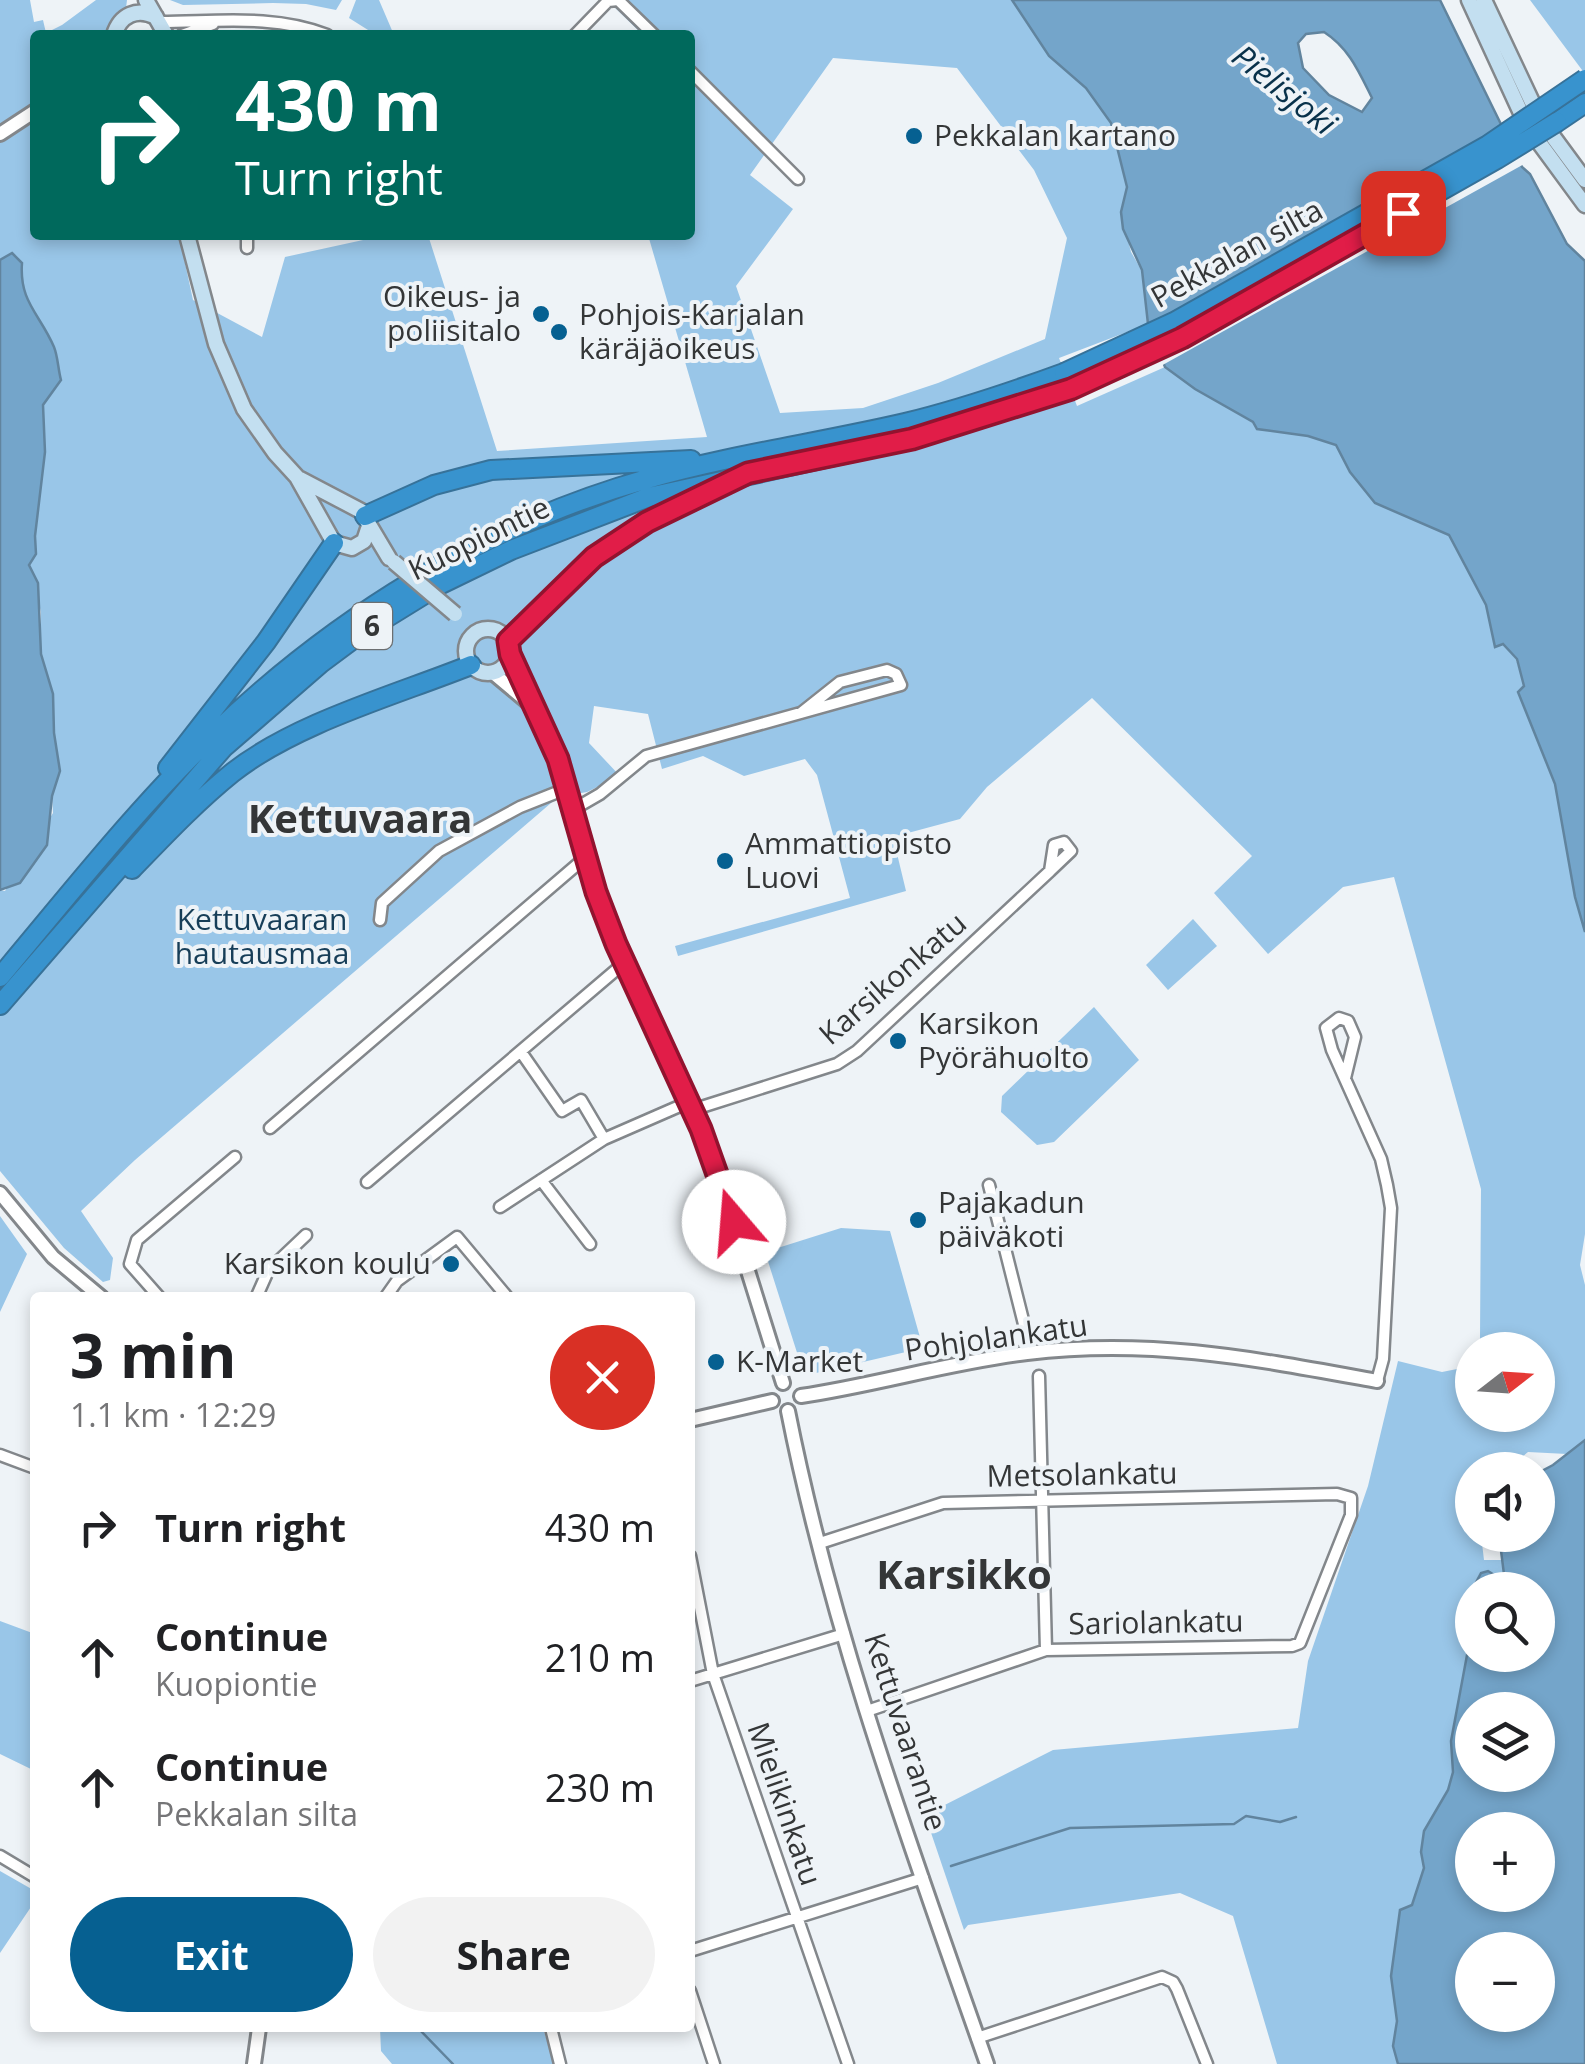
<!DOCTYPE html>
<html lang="en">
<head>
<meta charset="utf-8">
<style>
  body { margin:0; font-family:"Open Sans",sans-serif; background:#f2f2f2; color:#202124; height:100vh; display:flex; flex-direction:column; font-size:38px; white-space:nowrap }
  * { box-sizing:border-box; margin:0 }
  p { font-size:32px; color:#757577 }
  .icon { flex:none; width:55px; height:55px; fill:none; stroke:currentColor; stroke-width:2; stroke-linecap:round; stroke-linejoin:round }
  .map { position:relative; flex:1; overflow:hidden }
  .details { position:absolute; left:30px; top:1292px; width:665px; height:740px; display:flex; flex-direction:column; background:#fff; border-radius:10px; box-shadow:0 5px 15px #0003 }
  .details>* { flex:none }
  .guide { position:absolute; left:30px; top:30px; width:665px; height:210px; border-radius:10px; box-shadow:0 5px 15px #0003; background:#00695c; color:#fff; overflow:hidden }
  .needle { width:65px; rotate:73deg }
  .buttons { position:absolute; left:1455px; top:1332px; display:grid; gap:20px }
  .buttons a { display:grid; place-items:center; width:100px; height:100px; border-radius:50%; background:#fff; box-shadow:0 5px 15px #0003; font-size:50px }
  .pin { position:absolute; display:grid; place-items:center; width:85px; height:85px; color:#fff; margin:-42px; border-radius:20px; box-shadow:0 5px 15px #0006 }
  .me { position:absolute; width:110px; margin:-55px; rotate:342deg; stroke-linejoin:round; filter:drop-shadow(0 0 8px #0008) }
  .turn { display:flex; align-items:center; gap:35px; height:210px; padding:0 40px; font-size:45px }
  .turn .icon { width:130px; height:130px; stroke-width:2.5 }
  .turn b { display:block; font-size:70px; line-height:85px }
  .round { display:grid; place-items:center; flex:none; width:105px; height:105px; border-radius:52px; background:#f2f2f2 }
  .headline { display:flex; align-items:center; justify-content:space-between; height:170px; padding:0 40px }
  h1 { font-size:60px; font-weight:700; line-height:75px }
  .primary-button { display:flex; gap:20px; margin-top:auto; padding:20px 40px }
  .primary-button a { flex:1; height:115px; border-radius:60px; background:#066091; color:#fff; font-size:40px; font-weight:700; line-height:115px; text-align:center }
  .primary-button a+a { background:#f2f2f2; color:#202124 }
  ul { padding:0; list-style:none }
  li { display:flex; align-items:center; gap:30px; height:130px; padding:0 40px }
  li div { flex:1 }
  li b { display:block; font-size:38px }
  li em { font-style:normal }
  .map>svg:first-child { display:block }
  .green { fill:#99c6e8; fill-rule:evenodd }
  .water { fill:#74a5ca; stroke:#61849e; stroke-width:2.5; fill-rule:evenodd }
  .pier { fill:#eef3f7 }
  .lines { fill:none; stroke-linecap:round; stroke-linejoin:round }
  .stream { stroke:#61849e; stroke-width:2.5 }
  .minor-casing { stroke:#83878b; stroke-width:15 }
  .tertiary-casing { stroke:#83878b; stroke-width:18 }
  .secondary-casing { stroke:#83878b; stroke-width:19 }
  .motorway-casing { stroke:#377299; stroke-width:22 }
  .minor { stroke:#fff; stroke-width:10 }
  .tertiary { stroke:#fff; stroke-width:12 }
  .secondary { stroke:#c3dff0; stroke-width:14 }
  .motorway { stroke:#3893ce; stroke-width:18 }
  .secondary-bridge-casing { stroke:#83878b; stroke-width:19; stroke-linecap:butt }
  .motorway-bridge-casing { stroke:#377299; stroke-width:22; stroke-linecap:butt }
  .secondary-bridge { stroke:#c3dff0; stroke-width:14 }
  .motorway-bridge { stroke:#3893ce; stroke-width:18 }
  .route-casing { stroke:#92132f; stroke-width:25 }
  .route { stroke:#e11d48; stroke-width:18 }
  .poi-dot { fill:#066091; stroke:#eef3f7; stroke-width:4 }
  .labels { text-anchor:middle; stroke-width:8; stroke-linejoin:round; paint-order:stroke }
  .shield { fill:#eef3f7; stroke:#6c6f71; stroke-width:2.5 }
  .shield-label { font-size:28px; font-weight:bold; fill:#343637 }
  .poi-label { font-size:30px; fill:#343637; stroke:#eef3f7; text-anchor:start }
  .street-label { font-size:30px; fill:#343637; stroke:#eef3f7 }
  .park-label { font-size:30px; fill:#173e58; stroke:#eef3f7 }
  .water-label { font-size:32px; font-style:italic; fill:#08314a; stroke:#eef3f7 }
  .district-label { font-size:40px; font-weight:bold; fill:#343637; stroke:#eef3f7 }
</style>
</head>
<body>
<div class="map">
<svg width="1585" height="2064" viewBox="0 0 1585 2064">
  <rect width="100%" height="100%" fill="#eef3f7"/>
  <path class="green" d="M0 0H30L34 22 43 20 46 33 62 25 96 0H127L126 8 106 35H35V235H179L193 300 262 337 285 257 386 235H428L497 451 707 437 648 235H690V35H643L607 0H1012L1049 56 1086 88 1111 123 1127 187 1121 212 1131 252 1142 271 1148 324 1059 358 1077 406 1165 367 1195 389 1253 422 1258 429 1308 436 1336 445C1360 490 1403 516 1449 535L1486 605 1495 646 1503 644 1516 659 1524 686 1518 692 1555 784 1575 897 1585 932V1234L1580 1265 1585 1285V1440L1567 1454 1528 1452 1506 1470H1472V1535H1481L1484 1560H1504L1506 1590H1501L1500 1582 1481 1573 1472 1590 1470 1639 1451 1741 1453 1772 1448 1790 1424 1831 1421 1852 1424 1868 1412 1905 1400 1910 1391 1976 1397 2021 1393 2046 1398 2064H1277L1233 1916 1180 1893 968 1925 964 1930 925 1815 1053 1750 1298 1728 1308 1661 1368 1486 1398 1361 1442 1372 1467 1367 1472 1356V1415H1538V1350H1475L1480 1339 1481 1189 1394 877 1343 887 1268 954 1214 893 1252 856 1092 698 987 787 960 819 893 837 906 891 678 956 675 946 850 898 817 775 805 759 744 776 703 756 662 769 648 714 594 706 589 743 620 776 587 792 558 797 135 1160 81 1211 113 1258 110 1280 103 1282 64 1248 0 1171V890L5 891 53 813 52 796 60 771 54 733 53 694 41 654V612L29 565 36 554 35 536 45 452 43 404 54 348C37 320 20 296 22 263L12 253 0 260ZM833 58 957 68 1034 170 1067 238 1045 339 938 383 863 408 780 413 736 286 793 209 750 175Z
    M170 0H342L336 10 306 4 273 3 183 5Z
    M356 0H379L394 35H376L349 18Z
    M1530 0H1585V74Z
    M1193 919 1217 946 1168 990 1146 965Z
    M1094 1007 1139 1060 1054 1142 1037 1145 1001 1112 1002 1096Z
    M0 1216 27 1254 0 1312Z
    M841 1228 890 1231 923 1348 816 1373 800 1362 765 1252Z
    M0 1621 35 1634V1771L0 1754Z
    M0 1871 35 1891V1901L0 1953Z
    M380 2028H543L554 2064H392L381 2051Z"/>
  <path class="water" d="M1012 0H1440L1522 167 1530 174 1567 244 1585 261V932L1575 897 1555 784 1518 692 1524 686 1517 659 1503 644 1495 647 1486 605 1449 535 1375 503 1350 472 1336 445 1308 436 1257 429 1253 422 1195 389 1165 367 1148 324 1142 270 1123 229 1121 212 1127 187 1111 123 1086 88 1049 56ZM1324 32C1349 48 1359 72 1372 98L1362 112 1329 95 1303 68 1298 43 1306 34Z
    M12 253 22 263C19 302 40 314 54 347 58 357 58 369 61 380L43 405 45 452 35 536 36 554 29 565 38 583 41 654 53 694 54 733 60 771 52 796 47 845 20 883 0 890V260Z
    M1585 1440V2064H1398L1393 2046 1397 2021 1391 1976 1400 1910 1412 1905 1424 1868 1421 1852 1424 1831 1448 1790 1453 1772 1451 1741 1470 1639 1472 1590 1481 1573 1488 1571C1497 1576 1500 1580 1501 1590H1472V1655H1538V1590H1506L1499 1535H1538V1473L1553 1465ZM1472 1710H1538V1775H1472ZM1472 1830H1538V1895H1472ZM1472 1950H1538V2015H1472Z"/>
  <path class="pier" d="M1515 142 1526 163 1159 367 1152 354Z"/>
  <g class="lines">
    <path class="stream" d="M951 1866 1070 1828 1234 1824 1246 1816 1280 1822 1296 1817
      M418 2028 453 2064"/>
    <defs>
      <path id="minor" d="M161 22C216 22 274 14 327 35
        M182 35 213 24
        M575 35 608 1 618 0 654 35
        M690 71 798 179
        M247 248V235
        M574 809 600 794 646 756 901 685 896 674 887 670 840 682 801 713
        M380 920 382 903 439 851 520 807 568 788
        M521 1052 562 1111 581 1100 604 1139
        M1345 1078 1355 1037 1348 1021 1339 1018 1326 1028 1332 1050 1381 1159 1387 1185 1391 1208 1383 1359 1377 1381
        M692 1110 837 1064 857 1051 1050 871 1054 845 1064 842 1071 851 1050 871
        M270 1128 586 857
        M541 1180 590 1244
        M367 1182 623 964
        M989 1185 1031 1352
        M500 1207 604 1139 682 1105
        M160 1298 130 1264 137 1240 235 1157
        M256 1298 268 1271 306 1235
        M385 1298 397 1281 457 1237 508 1298
        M1039 1376 1046 1650
        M0 1455 35 1468
        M820 1543 943 1503 1337 1494 1351 1498V1515L1300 1643 1292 1646 1046 1650 867 1711
        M690 1556 713 1674 848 2064
        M690 1681 844 1634
        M0 1856 35 1877
        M690 1951 923 1878
        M690 1991 714 2064
        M551 2028 560 2064
        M977 2038 1162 1977 1173 1982 1177 1989 1207 2064"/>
      <path id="tertiary" d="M0 134 35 111
        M510 654 558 759 596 892 616 945 713 1159 783 1383
        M493 673 530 704
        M0 1193 53 1257 102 1298
        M801 1396C876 1385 951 1362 1027 1353 1151 1338 1256 1359 1377 1381
        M788 1411C832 1634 912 1850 987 2064
        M690 1420 772 1401
        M254 2064 259 2028"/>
      <path id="secondary" d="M146 0 166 35
        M1469 0 1527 126 1585 205
        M1484 0 1540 119 1585 180
        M114 35C120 15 137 7 156 17
        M187 235 216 344 244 409 275 453 297 477 334 543 352 548 364 541 368 529
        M300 479 361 511 389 558
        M466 651a22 22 0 1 1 44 0a22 22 0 1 1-44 0Z"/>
      <path id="motorway" d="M1557 122 1585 103
        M365 516 434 485 491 470 691 460
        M508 641 595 557 647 522 716 488
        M168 768 266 642 334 543
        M132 869C164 836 196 802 232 773 295 723 396 695 471 665
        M0 977C69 895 137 808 215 733 336 617 484 525 647 479 731 455 819 443 905 423 959 410 1012 392 1064 373
        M0 1005 223 748 321 663 360 634 441 584 511 550 649 497 912 439 1071 389"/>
    </defs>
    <use href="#minor" class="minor-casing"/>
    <use href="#tertiary" class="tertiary-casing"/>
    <use href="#secondary" class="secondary-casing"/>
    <use href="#motorway" class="motorway-casing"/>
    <use href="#minor" class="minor"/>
    <use href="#tertiary" class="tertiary"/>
    <use href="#secondary" class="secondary"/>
    <use href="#motorway" class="motorway"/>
    <defs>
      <path id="secondary-bridge" d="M394 562 455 614"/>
      <path id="motorway-bridge" d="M1064 373 1174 322 1488 145 1585 79
        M1071 389 1182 337 1497 159 1557 122"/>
    </defs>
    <use href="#secondary-bridge" class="secondary-bridge-casing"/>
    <use href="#motorway-bridge" class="motorway-bridge-casing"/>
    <use href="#secondary-bridge" class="secondary-bridge"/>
    <use href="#motorway-bridge" class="motorway-bridge"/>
  </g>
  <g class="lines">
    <defs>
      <path id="route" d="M734 1222 701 1129 616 944 596 892 558 759 510 654 508 641 594 557 647 522 680 506 748 473 912 439 1071 389 1182 338 1403 213"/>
    </defs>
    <use href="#route" class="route-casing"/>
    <use href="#route" class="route"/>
  </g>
  <g class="poi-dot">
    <circle cx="914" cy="136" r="10"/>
    <circle cx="541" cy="314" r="10"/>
    <circle cx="559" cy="332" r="10"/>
    <circle cx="725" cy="861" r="10"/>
    <circle cx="898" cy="1041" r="10"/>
    <circle cx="918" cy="1220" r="10"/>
    <circle cx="451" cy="1264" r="10"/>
    <circle cx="716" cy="1362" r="10"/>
  </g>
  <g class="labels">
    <rect class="shield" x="352" y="603" width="40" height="46" rx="8"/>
    <g class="shield-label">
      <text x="372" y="636">6</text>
    </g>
    <g class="poi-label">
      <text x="934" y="146">Pekkalan kartano</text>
      <text x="521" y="307" text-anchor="end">Oikeus- ja<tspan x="521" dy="34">poliisitalo</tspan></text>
      <text x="579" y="325">Pohjois-Karjalan<tspan x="579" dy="34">käräjäoikeus</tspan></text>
      <text x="745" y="854">Ammattiopisto<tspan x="745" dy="34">Luovi</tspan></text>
      <text x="918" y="1034">Karsikon<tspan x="918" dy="34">Pyörähuolto</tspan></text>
      <text x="938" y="1213">Pajakadun<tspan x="938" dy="34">päiväkoti</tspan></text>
      <text x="431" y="1274" text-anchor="end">Karsikon koulu</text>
      <text x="736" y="1372">K-Market</text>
    </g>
    <g class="street-label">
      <text transform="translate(1237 254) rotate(-29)" y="10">Pekkalan silta</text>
      <text transform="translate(479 539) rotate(-26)" y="10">Kuopiontie</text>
      <text transform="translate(893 979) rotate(-41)" y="10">Karsikonkatu</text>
      <text transform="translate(996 1338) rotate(-8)" y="10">Pohjolankatu</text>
      <text transform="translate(1082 1475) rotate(-1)" y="10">Metsolankatu</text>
      <text transform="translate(1156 1623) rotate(-1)" y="10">Sariolankatu</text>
      <text transform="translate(905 1732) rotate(72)" y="10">Kettuvaarantie</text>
      <text transform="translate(784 1804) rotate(71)" y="10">Mielikinkatu</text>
    </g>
    <g class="park-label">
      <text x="262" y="930">Kettuvaaran<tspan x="262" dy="34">hautausmaa</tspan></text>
    </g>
    <g class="water-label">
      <text transform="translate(1284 90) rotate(39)" y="11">Pielisjoki</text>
    </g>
    <g class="district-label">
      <text x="360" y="833">Kettuvaara</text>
      <text x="964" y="1589">Karsikko</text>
    </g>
  </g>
</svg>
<div class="buttons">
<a><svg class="needle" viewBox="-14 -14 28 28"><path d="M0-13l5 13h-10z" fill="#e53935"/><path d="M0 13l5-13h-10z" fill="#757577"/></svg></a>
<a><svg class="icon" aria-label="sound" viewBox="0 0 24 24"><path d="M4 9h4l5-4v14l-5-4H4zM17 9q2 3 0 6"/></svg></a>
<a><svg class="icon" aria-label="search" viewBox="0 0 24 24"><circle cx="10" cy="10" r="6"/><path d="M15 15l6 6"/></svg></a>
<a><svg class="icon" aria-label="layers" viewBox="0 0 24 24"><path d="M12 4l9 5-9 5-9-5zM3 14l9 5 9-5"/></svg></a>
<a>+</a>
<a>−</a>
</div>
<div class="pin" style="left:1403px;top:213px;background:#d93025"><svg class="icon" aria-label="arrive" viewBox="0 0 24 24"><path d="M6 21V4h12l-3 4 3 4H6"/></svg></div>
<svg class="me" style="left:734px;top:1222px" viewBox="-20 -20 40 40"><circle r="19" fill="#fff"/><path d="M0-13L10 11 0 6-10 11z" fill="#e11d48"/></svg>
<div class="guide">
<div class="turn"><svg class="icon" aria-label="right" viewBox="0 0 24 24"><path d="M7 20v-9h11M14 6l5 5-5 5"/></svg><div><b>430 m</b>Turn right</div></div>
</div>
<section class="details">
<div class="headline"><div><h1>3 min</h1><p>1.1 km · 12:29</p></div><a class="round" style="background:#d93025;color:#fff"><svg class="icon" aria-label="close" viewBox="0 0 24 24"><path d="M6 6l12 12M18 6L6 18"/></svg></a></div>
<ul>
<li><svg class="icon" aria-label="right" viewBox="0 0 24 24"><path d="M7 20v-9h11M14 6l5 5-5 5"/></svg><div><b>Turn right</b></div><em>430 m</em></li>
<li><svg class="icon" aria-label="ahead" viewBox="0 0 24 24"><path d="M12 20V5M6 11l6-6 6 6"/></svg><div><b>Continue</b><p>Kuopiontie</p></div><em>210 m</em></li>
<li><svg class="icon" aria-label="ahead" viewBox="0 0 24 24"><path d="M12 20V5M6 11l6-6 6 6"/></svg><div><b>Continue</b><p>Pekkalan silta</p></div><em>230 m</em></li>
</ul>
<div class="primary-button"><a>Exit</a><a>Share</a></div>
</section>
</div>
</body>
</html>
